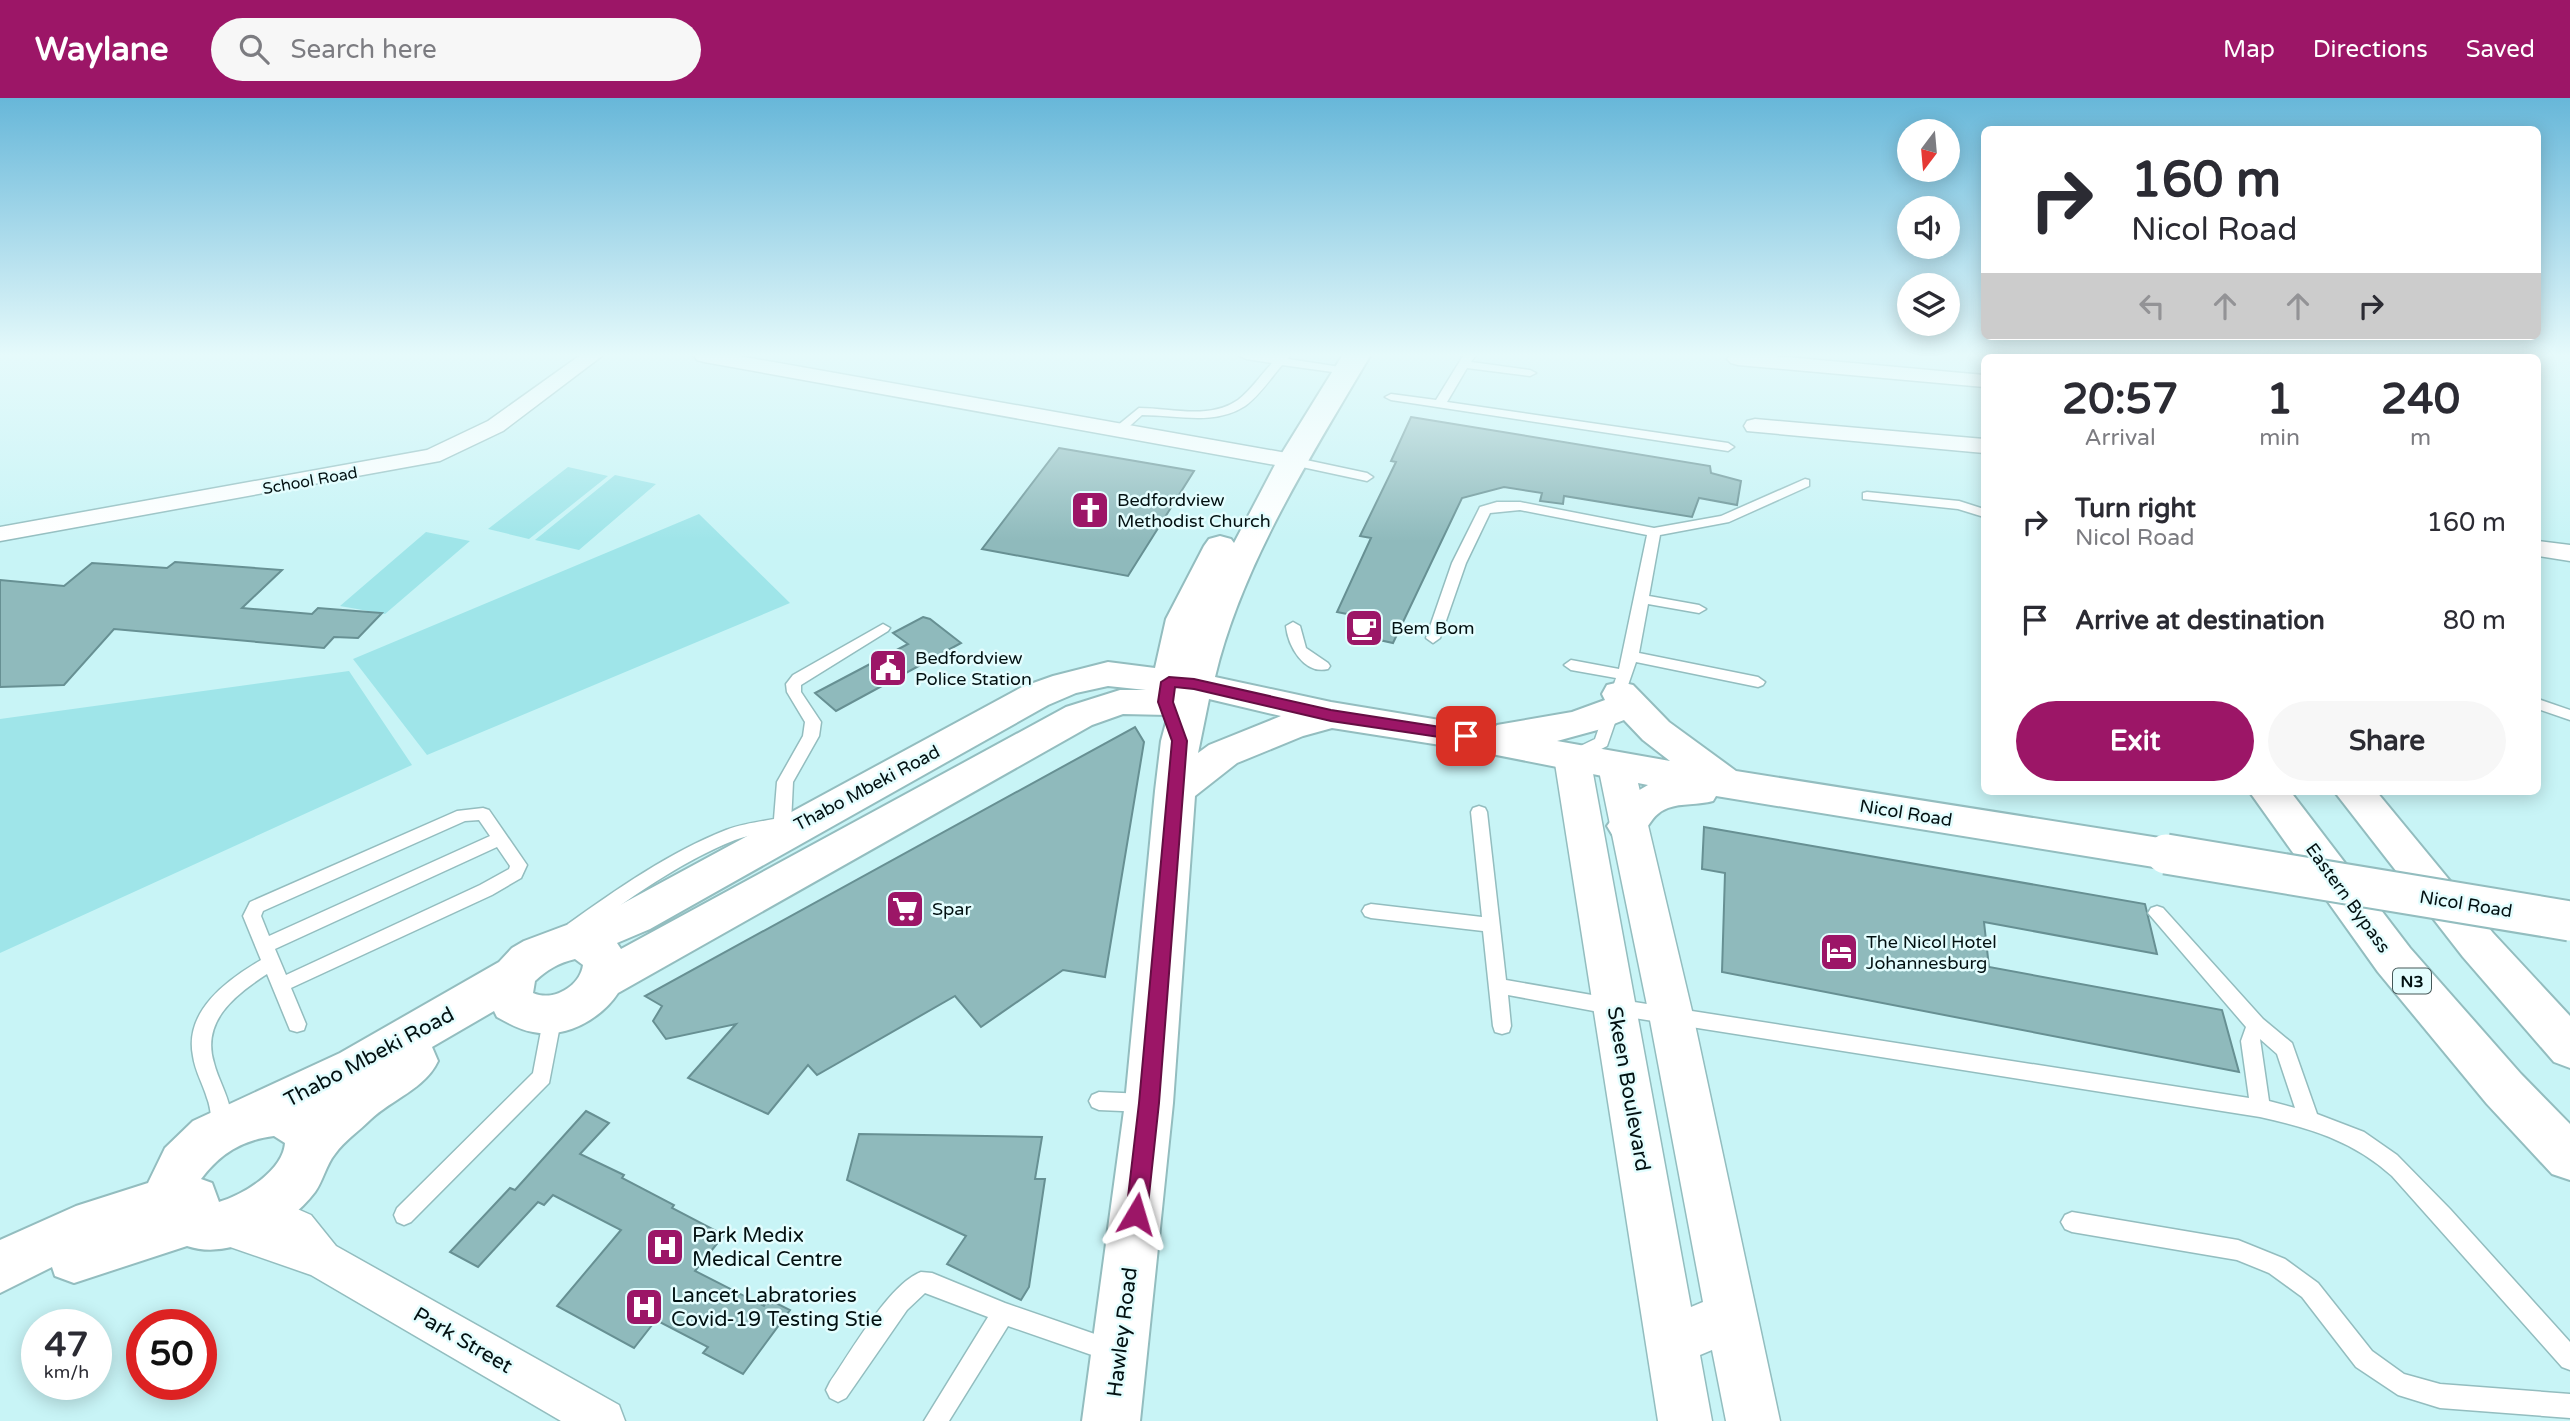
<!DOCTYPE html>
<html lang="en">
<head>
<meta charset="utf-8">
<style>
  body { margin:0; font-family:"Varela Round",sans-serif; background:#f7f7f7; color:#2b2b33; height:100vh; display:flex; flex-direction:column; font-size:26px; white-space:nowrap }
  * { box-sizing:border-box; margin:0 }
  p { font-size:23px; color:#7c7c81 }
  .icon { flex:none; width:38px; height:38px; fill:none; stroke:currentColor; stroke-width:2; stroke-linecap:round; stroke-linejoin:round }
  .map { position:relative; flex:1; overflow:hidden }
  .panel { position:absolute; left:1981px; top:256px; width:560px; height:441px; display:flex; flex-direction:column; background:#fff; border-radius:10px; box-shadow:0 4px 18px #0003 }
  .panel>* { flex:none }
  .banner { position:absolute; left:1981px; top:28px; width:560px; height:214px; border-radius:10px; box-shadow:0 4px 18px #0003; background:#fff; color:#2b2b33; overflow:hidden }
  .needle { width:46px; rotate:196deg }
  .tools { position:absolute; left:1897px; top:21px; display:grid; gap:14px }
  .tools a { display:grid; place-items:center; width:63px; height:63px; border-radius:50%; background:#fff; box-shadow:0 4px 18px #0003; font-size:35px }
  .speed { position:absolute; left:21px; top:1211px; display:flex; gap:14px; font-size:35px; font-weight:700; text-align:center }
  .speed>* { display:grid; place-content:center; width:91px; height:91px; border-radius:50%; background:#fff; box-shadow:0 4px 18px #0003; line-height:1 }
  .speed small { font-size:18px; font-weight:400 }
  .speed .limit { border:10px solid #d22; background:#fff; color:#111 }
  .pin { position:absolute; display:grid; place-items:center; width:60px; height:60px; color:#fff; margin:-30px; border-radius:14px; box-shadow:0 4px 10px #0006 }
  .me { position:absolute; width:77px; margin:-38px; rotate:7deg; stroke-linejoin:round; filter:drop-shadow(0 0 5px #0008) }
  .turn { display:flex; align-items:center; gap:24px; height:147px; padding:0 35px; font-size:32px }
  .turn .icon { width:91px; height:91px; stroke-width:2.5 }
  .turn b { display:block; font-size:49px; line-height:60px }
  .lanes { display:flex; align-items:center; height:66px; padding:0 35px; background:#0003; justify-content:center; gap:35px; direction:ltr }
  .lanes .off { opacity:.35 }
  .eta { display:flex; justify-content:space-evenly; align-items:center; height:119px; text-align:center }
  .eta b { font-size:42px; font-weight:800; line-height:49px }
  .button { display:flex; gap:14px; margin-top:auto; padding:14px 35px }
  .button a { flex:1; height:80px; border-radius:42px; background:#9c1667; color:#fff; font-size:28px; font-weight:800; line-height:80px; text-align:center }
  .button a+a { background:#f7f7f7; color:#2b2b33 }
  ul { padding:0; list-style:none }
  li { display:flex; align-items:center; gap:21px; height:98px; padding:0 35px }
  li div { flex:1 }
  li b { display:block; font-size:26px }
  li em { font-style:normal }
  header { display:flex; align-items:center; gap:42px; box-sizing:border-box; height:98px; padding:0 35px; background:#9c1667; color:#fff }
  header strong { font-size:33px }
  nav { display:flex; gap:38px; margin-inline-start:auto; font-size:24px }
  .search { width:490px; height:63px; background:#f7f7f7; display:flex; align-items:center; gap:18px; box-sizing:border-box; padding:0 24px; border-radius:38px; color:#7c7c81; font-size:26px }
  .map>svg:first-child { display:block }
  .green { fill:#9fe5e9 }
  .building { fill:#8fbabc; stroke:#679093; stroke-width:2 }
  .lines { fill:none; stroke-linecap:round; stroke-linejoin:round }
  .service-casing { stroke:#93bdbf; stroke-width:3 }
  .minor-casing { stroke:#93bdbf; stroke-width:3 }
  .tertiary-casing { stroke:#93bdbf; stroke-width:3 }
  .secondary-casing { stroke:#93bdbf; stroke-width:4 }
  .motorway-casing { stroke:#93bdbf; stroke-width:4 }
  .service { fill:#fff; fill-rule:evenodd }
  .minor { fill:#fff; fill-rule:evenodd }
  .tertiary { fill:#fff; fill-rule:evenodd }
  .secondary { fill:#fff; fill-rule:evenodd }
  .motorway { fill:#fff; fill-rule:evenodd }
  .secondary-bridge-casing { stroke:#93bdbf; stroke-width:43; stroke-linecap:butt }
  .secondary-bridge { stroke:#fff; stroke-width:39 }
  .route { fill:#9c1667; stroke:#650e43; stroke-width:2 }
  .labels { text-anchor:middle; stroke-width:5; stroke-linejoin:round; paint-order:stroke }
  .far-street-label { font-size:16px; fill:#031112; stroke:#e3fdfe }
  .shield { fill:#e3fdfe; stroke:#465859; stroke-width:2 }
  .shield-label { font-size:16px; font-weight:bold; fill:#031112 }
  .poi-label { font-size:18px; fill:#031112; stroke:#e3fdfe; text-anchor:start }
  .street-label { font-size:18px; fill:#031112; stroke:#e3fdfe }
  .near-street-label { font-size:21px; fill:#031112; stroke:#e3fdfe }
  .near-poi-label { font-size:21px; fill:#031112; stroke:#e3fdfe; text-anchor:start }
</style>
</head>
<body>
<header>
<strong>Waylane</strong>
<div class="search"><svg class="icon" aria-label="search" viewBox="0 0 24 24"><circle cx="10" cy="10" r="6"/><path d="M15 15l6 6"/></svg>Search here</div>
<nav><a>Map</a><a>Directions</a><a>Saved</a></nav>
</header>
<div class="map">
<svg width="2570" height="1323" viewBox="0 0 2570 1323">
  <rect width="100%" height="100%" fill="#c8f4f6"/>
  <path class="green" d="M568 369 608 378 529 441 488 431Z
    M615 377 656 386 579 452 535 442Z
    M699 416 790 505 427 657 353 561Z
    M426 434 470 443 385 516 340 508Z
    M349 573 412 667 0 855V621Z"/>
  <path class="building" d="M1411 319 1710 368 1711 375 1741 383 1737 407 1699 400 1692 419 1564 398 1563 406 1540 403 1542 395 1504 389 1462 400 1393 545 1348 535 1357 518 1337 514 1371 440 1360 438 1396 364 1391 363Z
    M1059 350 1194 373 1128 478 982 451Z
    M175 464 282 472 242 510 312 516 318 510 382 515 358 540 334 539 324 550 114 531 64 587 0 589V482L64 488 92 465 167 470Z
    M923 519 930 521 961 545 836 613 815 595 908 546 893 535Z
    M1135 629 1144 644 1105 879 1063 872 981 929 955 898 817 977 808 967 768 1016 688 980 736 926 666 941 653 923 662 908 645 898Z
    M1704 729 2145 806 2157 856 1984 824 1989 869 2222 912 2239 974 1722 874 1725 775 1702 771Z
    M586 1013 609 1025 580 1056 624 1077 622 1080 674 1107 672 1110 724 1137 695 1173 764 1208 768 1201 790 1212 743 1276 703 1255 708 1249 656 1222 634 1250 557 1208 621 1132 553 1097 544 1107 538 1104 478 1169 450 1154 510 1090 515 1092Z
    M859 1036 1042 1039 1035 1081H1045L1029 1189 1021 1202 947 1166 966 1138 847 1082Z"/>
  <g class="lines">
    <defs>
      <path id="service" d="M1240 258H1290L1288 261 1347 270 1353 273 1347 276 1282 267C1271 280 1259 298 1245 308 1214 328 1177 317 1142 317L1122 335 1118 336 1112 332 1139 310C1171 310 1209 322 1238 302 1250 293 1261 277 1272 265L1246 261Z
        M1463 258H1475L1471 264 1530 272 1536 275 1530 278 1467 270 1447 304 1728 345 1734 349 1728 353 1391 302 1385 299 1391 296 1436 302Z
        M1292 359 1367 375 1373 379 1367 383 1288 366 1286 363Z
        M1805 381 1809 382V388L1729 424 1660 437 1649 498 1699 507 1706 511 1699 515 1648 506 1639 555 1758 579 1765 584 1763 587 1758 589 1636 564 1607 648 1580 662H1568L1566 658 1568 654 1595 641 1616 580 1571 572 1564 567 1571 562 1619 571 1647 437 1520 412 1490 415 1466 465 1440 540 1433 545 1426 540 1452 465 1480 409 1497 404H1520L1654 430 1721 418Z
        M1867 394 1959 403 1984 411V419L1958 411 1863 401V395Z
        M1293 524 1300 528 1306 550 1328 565 1330 568 1328 571C1304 577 1288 548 1286 528Z
        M883 526 890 530 888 533 801 587V594L821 624 819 638 793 684 791 725 788 730C771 735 751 736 735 742 679 764 628 802 580 836L574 838 568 836 565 831 568 826C617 791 670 754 726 732 741 726 759 724 774 721L777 684 803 638 805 624 787 594 786 586 793 577Z
        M2538 601 2570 612V622L2538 611Z
        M1479 708 1485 710 1487 714 1506 882 1615 901 2249 1000 2241 943 2246 929 2148 815 2151 810 2157 808 2163 810 2263 921 2292 945 2317 1016 2364 1034 2397 1057 2450 1111 2570 1244V1272L2562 1269 2392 1078C2354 1043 2310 1030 2260 1019L1615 917 1508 897 1511 928 1509 934 1502 936 1495 934 1493 928 1483 833 1371 820 1365 818 1362 813 1365 808 1371 806 1482 819 1471 714 1473 710ZM2260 941 2277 956 2295 1010 2269 1003Z
        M483 710 489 712 527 767 521 780 492 797 291 890 306 926 304 932 297 934 290 932 267 876C235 897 201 923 214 965 218 981 227 995 230 1011 232 1020 234 1029 230 1037L223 1040 216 1037C210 1025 212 1012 207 1000 203 986 195 973 193 958 184 913 227 882 261 862L243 818 250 804 457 713ZM479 722 490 738 269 838 261 818 263 813 465 723ZM497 749 510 768 509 771 480 787 286 877 275 851Z
        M553 909 560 912 562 917 549 985 411 1124 404 1127 397 1124 394 1117 397 1110 533 975 544 917 546 912Z
        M1099 994 1145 996 1152 999 1155 1005 1152 1011 1145 1014 1099 1012 1092 1009 1089 1003 1092 997Z
        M2072 1114 2238 1142 2285 1161 2318 1185 2372 1253 2404 1276 2440 1286 2570 1296V1320L2440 1310 2398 1297 2356 1269 2302 1199 2269 1175 2237 1162 2072 1134 2065 1131 2061 1124 2065 1117Z
        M921 1174 932 1175 1005 1205 1112 1242 1120 1245 1123 1253 1120 1261 1112 1264 1008 1228 949 1323H924L988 1219 925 1195 907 1212 846 1300 838 1304 830 1300 826 1292 830 1284C851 1254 889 1186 921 1174Z"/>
      <path id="minor" d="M579 258H602L503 333 440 363 0 443V429L427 352 488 323Z
        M694 258H739L1292 356 1300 358 1304 363 1300 368 1292 370 704 264 697 262Z
        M1730 258H1775L1984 277V289L1738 267 1731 265 1727 261Z
        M1979 258H2000V259H1984V264Z
        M2153 258H2174V259H2153Z
        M2348 258H2370V259H2348Z
        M1755 321 1984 341V355L1747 333 1744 328 1747 323Z
        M2538 443 2570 447V463L2538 458Z
        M261 1095 311 1117 336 1148 619 1307 625 1323H561L311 1177 207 1141 201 1128 207 1115 221 1109 243 1117 241 1113 247 1100Z"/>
      <path id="tertiary" d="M1572 646 1585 650 1590 659 1691 1209 1703 1204 1649 917 1598 668 1603 659 1616 655 1629 659 1634 668 1693 917 1780 1323H1726L1712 1252 1700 1257 1712 1323H1658L1554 659 1559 650Z"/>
      <path id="secondary" d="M1342 258H1370C1312 356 1241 468 1215 579L1331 604 1494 631 1497 627 1572 614 1605 602 1602 596 1607 587 1620 584 1633 587 1669 624 1736 673 2166 741 2181 745 2187 756 2181 767 2166 771 1716 698 1713 703C1699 707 1681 705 1668 710 1641 720 1652 750 1613 738L1607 728 1629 698 1648 687 1466 651 1332 630 1303 638 1237 665 1195 698 1173 1005 1140 1323H1082L1125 1005 1155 693 1161 643 1168 617 1123 616 1092 627 618 895C601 921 565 941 533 934 520 932 508 925 497 919L494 913 432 949 438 963C425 991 392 1001 370 1022 359 1033 344 1043 335 1056 326 1067 323 1083 315 1094 288 1129 232 1163 187 1148L74 1185 55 1178 52 1169 0 1195V1142L76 1108 148 1085 165 1050 193 1023 340 955 499 864 512 850 524 843 620 807 1022 589 1053 578 1108 564 1155 570 1166 521 1204 448 1209 441 1220 438 1231 441 1234 445 1277 363ZM1108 588 1146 592H1120L1066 609 621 851 617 845 650 831 1048 607 1076 595ZM1209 601 1281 618 1209 647 1198 655ZM1624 622 1643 642 1670 663 1557 643 1601 631ZM575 861 583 867C580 888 554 904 533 895L535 883C547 872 558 865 575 861ZM274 1038 285 1045C283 1073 243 1097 219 1104L212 1085 201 1081C220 1056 242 1042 274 1038Z"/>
      <path id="motorway" d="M2031 258H2059V259H2031Z
        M2089 258H2117V259H2089Z
        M2249 693H2290L2410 850 2521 976 2570 1026V1082L2552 1076 2487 1006 2378 874Z
        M2334 693H2376L2493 835 2570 918V970L2554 964 2463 859Z"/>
    </defs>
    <use href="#service" class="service-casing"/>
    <use href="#minor" class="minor-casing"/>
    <use href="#tertiary" class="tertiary-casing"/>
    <use href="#secondary" class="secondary-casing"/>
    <use href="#motorway" class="motorway-casing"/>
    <use href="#service" class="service"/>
    <use href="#minor" class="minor"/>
    <use href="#tertiary" class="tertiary"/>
    <use href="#secondary" class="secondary"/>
    <use href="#motorway" class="motorway"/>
    <defs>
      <path id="secondary-bridge" d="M2166 756 2570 823"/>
    </defs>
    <use href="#secondary-bridge" class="secondary-bridge-casing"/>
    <use href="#secondary-bridge" class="secondary-bridge"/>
  </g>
  <linearGradient id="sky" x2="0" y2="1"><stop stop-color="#67b7d9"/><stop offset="0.58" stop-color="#e6fafb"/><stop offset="1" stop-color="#e6fafb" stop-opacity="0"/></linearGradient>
  <rect width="2570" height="443" fill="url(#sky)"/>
  <path class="route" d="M1169 579 1194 581 1331 612 1466 633 1474 638 1466 643 1331 623 1194 591 1175 589 1173 604 1187 643 1159 1005 1147 1116 1144 1123 1136 1126 1129 1123 1126 1116 1139 1005 1172 643 1158 604 1161 584Z"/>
  <defs>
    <symbol id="church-square" viewBox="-11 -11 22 22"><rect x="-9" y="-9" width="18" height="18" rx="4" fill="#9c1667" stroke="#e3fdfe"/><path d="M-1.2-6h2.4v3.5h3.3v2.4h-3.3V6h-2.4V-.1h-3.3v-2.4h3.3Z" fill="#fff"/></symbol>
    <symbol id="cafe-square" viewBox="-11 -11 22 22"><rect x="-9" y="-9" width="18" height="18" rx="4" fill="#9c1667" stroke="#e3fdfe"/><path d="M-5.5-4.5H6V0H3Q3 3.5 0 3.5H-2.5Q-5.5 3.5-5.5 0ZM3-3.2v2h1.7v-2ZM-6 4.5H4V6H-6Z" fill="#fff"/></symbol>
    <symbol id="civic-square" viewBox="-11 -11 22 22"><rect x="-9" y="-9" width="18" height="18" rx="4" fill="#9c1667" stroke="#e3fdfe"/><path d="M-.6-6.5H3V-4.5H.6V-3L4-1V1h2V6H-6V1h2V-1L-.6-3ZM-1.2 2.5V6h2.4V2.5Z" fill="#fff"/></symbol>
    <symbol id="supermarket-square" viewBox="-11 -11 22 22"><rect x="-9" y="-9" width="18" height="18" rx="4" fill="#9c1667" stroke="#e3fdfe"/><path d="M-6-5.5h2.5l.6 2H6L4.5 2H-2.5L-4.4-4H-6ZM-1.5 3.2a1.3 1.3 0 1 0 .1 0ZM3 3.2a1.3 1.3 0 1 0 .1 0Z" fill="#fff"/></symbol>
    <symbol id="hotel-square" viewBox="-11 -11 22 22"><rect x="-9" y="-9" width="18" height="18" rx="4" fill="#9c1667" stroke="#e3fdfe"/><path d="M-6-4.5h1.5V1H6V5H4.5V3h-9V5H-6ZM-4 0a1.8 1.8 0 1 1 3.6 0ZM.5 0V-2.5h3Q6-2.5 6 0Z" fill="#fff"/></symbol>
    <symbol id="hospital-square" viewBox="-11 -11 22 22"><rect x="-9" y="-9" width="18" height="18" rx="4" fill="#9c1667" stroke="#e3fdfe"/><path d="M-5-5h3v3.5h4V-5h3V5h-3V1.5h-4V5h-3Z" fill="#fff"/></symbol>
  </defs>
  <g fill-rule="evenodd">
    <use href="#church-square" x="1068" y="390" width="44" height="44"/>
    <use href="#cafe-square" x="1342" y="508" width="44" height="44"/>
    <use href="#civic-square" x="866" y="548" width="44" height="44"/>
    <use href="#supermarket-square" x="883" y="789" width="44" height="44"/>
    <use href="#hotel-square" x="1817" y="832" width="44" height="44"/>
    <use href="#hospital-square" x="643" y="1127" width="44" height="44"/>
    <use href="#hospital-square" x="622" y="1187" width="44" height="44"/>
  </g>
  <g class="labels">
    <g class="far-street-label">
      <text transform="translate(310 382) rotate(-10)" y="6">School Road</text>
    </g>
    <rect class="shield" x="2393" y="870.5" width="38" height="25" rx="5"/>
    <g class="shield-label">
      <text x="2412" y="889">N3</text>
    </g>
    <g class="poi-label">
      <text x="1117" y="408">Bedfordview<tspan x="1117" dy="21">Methodist Church</tspan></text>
      <text x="1391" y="536">Bem Bom</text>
      <text x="915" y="566">Bedfordview<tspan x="915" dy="21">Police Station</tspan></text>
      <text x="932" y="817">Spar</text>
      <text x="1866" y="850">The Nicol Hotel<tspan x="1866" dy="21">Johannesburg</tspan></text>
    </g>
    <g class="street-label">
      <text transform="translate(867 690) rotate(-28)" y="6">Thabo Mbeki Road</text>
      <text transform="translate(1906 715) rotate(9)" y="6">Nicol Road</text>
      <text transform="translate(2348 800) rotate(54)" y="6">Eastern Bypass</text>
      <text transform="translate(2466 806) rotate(9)" y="6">Nicol Road</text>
    </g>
    <g class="near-street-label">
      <text transform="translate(369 959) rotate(-28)" y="7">Thabo Mbeki Road</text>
      <text transform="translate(1629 991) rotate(80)" y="7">Skeen Boulevard</text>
      <text transform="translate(1122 1234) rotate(-83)" y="7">Hawley Road</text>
      <text transform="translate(463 1242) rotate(30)" y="7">Park Street</text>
    </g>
    <g class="near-poi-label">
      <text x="692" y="1144">Park Medix<tspan x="692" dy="24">Medical Centre</tspan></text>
      <text x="671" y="1204">Lancet Labratories<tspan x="671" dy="24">Covid-19 Testing Stie</tspan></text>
    </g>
  </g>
</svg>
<div class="tools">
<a><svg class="needle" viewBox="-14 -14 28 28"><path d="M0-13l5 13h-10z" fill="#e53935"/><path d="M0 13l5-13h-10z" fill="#7c7c81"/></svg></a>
<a><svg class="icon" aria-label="sound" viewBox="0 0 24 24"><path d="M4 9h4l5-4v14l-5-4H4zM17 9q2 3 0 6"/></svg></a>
<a><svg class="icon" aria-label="layers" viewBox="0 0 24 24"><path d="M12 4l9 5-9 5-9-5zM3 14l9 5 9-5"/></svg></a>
</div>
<div class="speed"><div>47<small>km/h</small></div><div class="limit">50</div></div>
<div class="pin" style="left:1466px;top:638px;background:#d93025"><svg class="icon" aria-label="arrive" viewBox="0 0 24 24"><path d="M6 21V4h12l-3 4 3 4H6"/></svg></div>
<svg class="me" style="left:1136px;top:1116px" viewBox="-20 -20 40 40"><path d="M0-17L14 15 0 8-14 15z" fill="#9c1667" stroke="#fff" stroke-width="4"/></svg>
<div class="banner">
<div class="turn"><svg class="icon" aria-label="right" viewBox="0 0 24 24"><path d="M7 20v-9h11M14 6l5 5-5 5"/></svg><div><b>160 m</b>Nicol Road</div></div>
<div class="lanes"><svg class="icon off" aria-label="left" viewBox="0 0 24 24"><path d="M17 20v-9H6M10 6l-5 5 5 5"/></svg><svg class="icon off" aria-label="ahead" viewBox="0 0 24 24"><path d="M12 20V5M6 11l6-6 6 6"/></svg><svg class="icon off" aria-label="ahead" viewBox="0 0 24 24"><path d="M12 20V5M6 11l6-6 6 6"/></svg><svg class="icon" aria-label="right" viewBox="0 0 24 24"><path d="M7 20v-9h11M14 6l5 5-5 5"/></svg></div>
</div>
<section class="panel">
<div class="eta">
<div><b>20:57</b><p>Arrival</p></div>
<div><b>1</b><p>min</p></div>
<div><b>240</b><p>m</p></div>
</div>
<ul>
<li><svg class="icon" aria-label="right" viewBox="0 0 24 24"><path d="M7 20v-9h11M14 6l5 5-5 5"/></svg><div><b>Turn right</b><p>Nicol Road</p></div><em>160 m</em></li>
<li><svg class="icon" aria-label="arrive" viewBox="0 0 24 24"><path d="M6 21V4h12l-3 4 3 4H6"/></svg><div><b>Arrive at destination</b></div><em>80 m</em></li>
</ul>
<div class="button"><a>Exit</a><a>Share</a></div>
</section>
</div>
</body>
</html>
